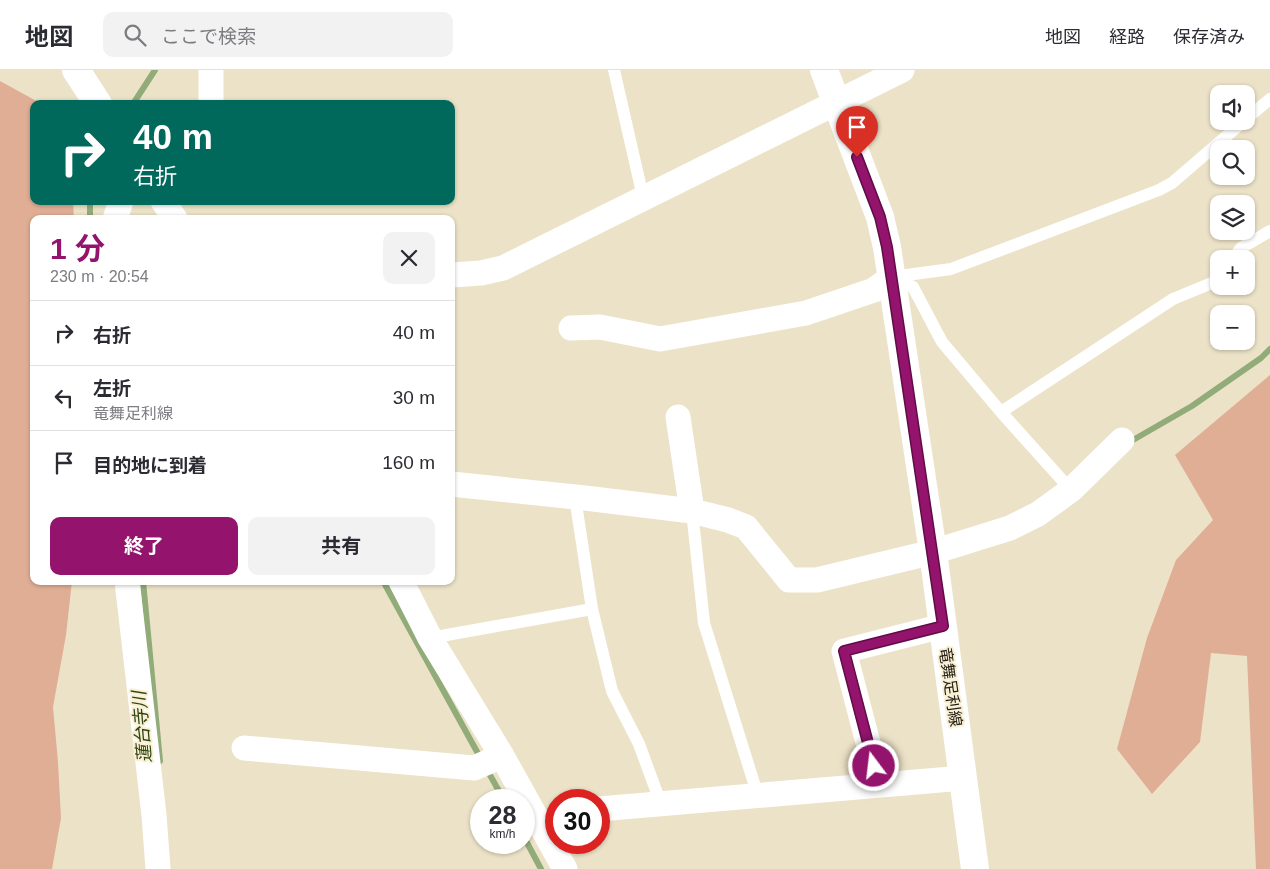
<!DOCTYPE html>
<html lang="ja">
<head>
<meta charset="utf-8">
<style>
  body { margin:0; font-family:Helvetica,"Noto Sans JP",sans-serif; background:#f2f2f3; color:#2b2b33; height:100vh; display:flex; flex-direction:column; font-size:19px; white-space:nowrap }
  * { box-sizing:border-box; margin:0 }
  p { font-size:16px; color:#7c7c81 }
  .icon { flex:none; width:28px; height:28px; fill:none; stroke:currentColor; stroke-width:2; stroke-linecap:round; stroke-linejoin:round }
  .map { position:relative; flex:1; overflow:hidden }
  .side { position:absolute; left:30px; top:145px; width:425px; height:370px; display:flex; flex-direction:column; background:#fff; border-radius:10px; box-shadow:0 1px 4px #0004 }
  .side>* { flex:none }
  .hud { position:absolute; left:30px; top:30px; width:425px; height:105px; border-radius:10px; box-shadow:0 1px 4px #0004; background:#00695c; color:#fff; overflow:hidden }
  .controls { position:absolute; left:1210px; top:15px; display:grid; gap:10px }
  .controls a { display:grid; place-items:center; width:45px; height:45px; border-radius:10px; background:#fff; box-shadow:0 1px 4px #0004; font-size:25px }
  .speed { position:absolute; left:470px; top:719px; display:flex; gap:10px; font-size:25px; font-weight:700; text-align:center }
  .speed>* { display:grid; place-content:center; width:65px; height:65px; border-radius:50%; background:#fff; box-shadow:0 1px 4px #0004; line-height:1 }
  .speed small { font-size:12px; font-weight:400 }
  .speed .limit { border:8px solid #d22; background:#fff; color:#111 }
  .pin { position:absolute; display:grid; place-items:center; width:42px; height:42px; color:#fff; margin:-51px -21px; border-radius:50% 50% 50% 0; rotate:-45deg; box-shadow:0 0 5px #0007 }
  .pin .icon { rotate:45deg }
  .me { position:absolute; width:55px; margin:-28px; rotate:345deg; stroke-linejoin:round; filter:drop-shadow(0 0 4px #0008) }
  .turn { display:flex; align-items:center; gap:18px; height:105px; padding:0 20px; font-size:22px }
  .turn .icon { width:65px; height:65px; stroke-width:2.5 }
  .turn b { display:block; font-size:35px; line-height:42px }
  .round { display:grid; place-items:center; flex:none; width:52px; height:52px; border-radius:10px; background:#f2f2f3 }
  .head { display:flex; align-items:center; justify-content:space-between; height:85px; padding:0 20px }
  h1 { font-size:30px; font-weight:700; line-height:38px; color:#93136d }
  .primary-button { display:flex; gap:10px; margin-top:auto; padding:10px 20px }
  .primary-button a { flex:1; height:58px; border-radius:10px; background:#93136d; color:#fff; font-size:20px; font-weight:700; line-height:58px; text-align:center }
  .primary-button a+a { background:#f2f2f3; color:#2b2b33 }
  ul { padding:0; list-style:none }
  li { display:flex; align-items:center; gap:15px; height:65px; padding:0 20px; border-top:1px solid #e1e1e2 }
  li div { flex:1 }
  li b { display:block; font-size:19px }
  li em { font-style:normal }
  header { display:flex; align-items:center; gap:30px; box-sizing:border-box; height:70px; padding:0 25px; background:#fff; border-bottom:1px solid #e1e1e2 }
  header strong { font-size:24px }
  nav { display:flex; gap:28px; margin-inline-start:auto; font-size:18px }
  .search { width:350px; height:45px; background:#f2f2f3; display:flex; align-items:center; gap:12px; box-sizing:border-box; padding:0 18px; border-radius:10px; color:#7c7c81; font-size:19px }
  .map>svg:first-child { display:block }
  .green { fill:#e0ae95 }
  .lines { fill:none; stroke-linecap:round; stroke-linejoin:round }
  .stream { stroke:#91ab79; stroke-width:6 }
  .service { stroke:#fff; stroke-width:12 }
  .minor { stroke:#fff; stroke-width:25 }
  .tertiary { stroke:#fff; stroke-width:28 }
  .secondary { stroke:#fff; stroke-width:28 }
  .route-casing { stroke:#600c47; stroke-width:12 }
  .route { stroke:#93136d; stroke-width:9 }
  .labels { text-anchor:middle; stroke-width:4; stroke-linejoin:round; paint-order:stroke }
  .street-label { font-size:16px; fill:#242017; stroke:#f9efd4 }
  .water-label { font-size:18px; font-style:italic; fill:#2e4611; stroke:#f9efd4 }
</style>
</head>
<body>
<header>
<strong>地図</strong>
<div class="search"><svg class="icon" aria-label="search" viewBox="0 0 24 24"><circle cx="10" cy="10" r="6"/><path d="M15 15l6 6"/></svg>ここで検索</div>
<nav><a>地図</a><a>経路</a><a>保存済み</a></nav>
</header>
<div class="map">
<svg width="1270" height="799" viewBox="0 0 1270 799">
  <rect width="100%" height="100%" fill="#ece2c7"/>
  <path class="green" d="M0 11 42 34H34V131H73L74 149H34V511H72L66 565 53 637 58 692 61 748 52 799H0Z
    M1270 305V799H1256L1247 586 1211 583 1200 672 1152 724 1117 679 1147 568 1176 490 1213 450 1175 385Z"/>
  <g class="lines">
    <path class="stream" d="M133 34 155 0
      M90 149V131
      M1133 370 1192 336 1261 288 1270 279
      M143 511 160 691
      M383 511 481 689
      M486 698 504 730
      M524 767 541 799"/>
    <path class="service" d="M614 0 643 127
      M1246 49 1270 29
      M1233 189 1241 178 1270 161
      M892 207 951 199 1159 120 1172 113 1244 51
      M892 207 913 217 942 272 1001 342 1071 420
      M1001 342 1173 229 1219 210
      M575 427 592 539 612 621 639 674 661 734
      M692 441 704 553 758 726
      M430 568 592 539"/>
    <path class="minor" d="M211 0V34
      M163 131 175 149
      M115 149 121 131
      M451 205 481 203 503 198 902 0
      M571 258 600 257 660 269 806 243 874 220 892 207
      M678 347 692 441
      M451 414 585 428 692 441 728 450 746 457 789 510H817L933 482 1010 458 1038 444 1071 420 1122 370
      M127 511 154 745 158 799
      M401 511 430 568 502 686 565 799
      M244 678 474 698 502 686
      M879 715 844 581 943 556
      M599 739 963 708"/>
    <path class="tertiary" d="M76 0 98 34"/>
    <path class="secondary" d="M824 0 880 147 887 177 933 482 975 799"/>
  </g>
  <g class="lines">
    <defs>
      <path id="route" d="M857 87 880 147 887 177 943 556 844 581 874 696"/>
    </defs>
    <use href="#route" class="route-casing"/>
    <use href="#route" class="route"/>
  </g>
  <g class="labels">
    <g class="street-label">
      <text transform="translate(951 617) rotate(82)" y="6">竜舞足利線</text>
    </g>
    <g class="water-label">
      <text transform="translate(142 657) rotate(-95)" y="6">蓮台寺川</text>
    </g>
  </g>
</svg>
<div class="controls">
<a><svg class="icon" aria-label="sound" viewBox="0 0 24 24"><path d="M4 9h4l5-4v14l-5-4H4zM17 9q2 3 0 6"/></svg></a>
<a><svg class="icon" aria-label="search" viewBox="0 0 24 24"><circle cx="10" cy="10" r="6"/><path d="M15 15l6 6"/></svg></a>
<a><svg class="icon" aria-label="layers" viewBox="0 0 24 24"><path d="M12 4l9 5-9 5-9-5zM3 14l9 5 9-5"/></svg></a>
<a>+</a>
<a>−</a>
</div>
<div class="speed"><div>28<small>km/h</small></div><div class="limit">30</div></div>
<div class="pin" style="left:857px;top:87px;background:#d93025"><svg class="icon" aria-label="arrive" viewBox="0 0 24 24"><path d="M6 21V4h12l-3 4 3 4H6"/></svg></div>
<svg class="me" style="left:874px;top:696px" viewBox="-20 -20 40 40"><circle r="17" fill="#93136d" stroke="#fff" stroke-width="3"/><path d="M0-11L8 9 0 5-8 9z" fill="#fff"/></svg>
<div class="hud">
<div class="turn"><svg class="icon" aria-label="right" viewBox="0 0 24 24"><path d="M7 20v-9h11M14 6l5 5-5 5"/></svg><div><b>40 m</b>右折</div></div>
</div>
<section class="side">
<div class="head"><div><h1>1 分</h1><p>230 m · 20:54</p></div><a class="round"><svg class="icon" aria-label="close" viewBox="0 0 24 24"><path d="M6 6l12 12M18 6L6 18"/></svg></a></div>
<ul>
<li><svg class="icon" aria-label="right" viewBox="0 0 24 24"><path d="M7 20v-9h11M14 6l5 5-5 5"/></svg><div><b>右折</b></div><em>40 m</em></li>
<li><svg class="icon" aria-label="left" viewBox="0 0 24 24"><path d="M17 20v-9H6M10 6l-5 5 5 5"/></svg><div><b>左折</b><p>竜舞足利線</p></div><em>30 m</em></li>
<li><svg class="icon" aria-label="arrive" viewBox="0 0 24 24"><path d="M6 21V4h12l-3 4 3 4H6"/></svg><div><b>目的地に到着</b></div><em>160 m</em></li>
</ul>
<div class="primary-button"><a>終了</a><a>共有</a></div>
</section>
</div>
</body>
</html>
